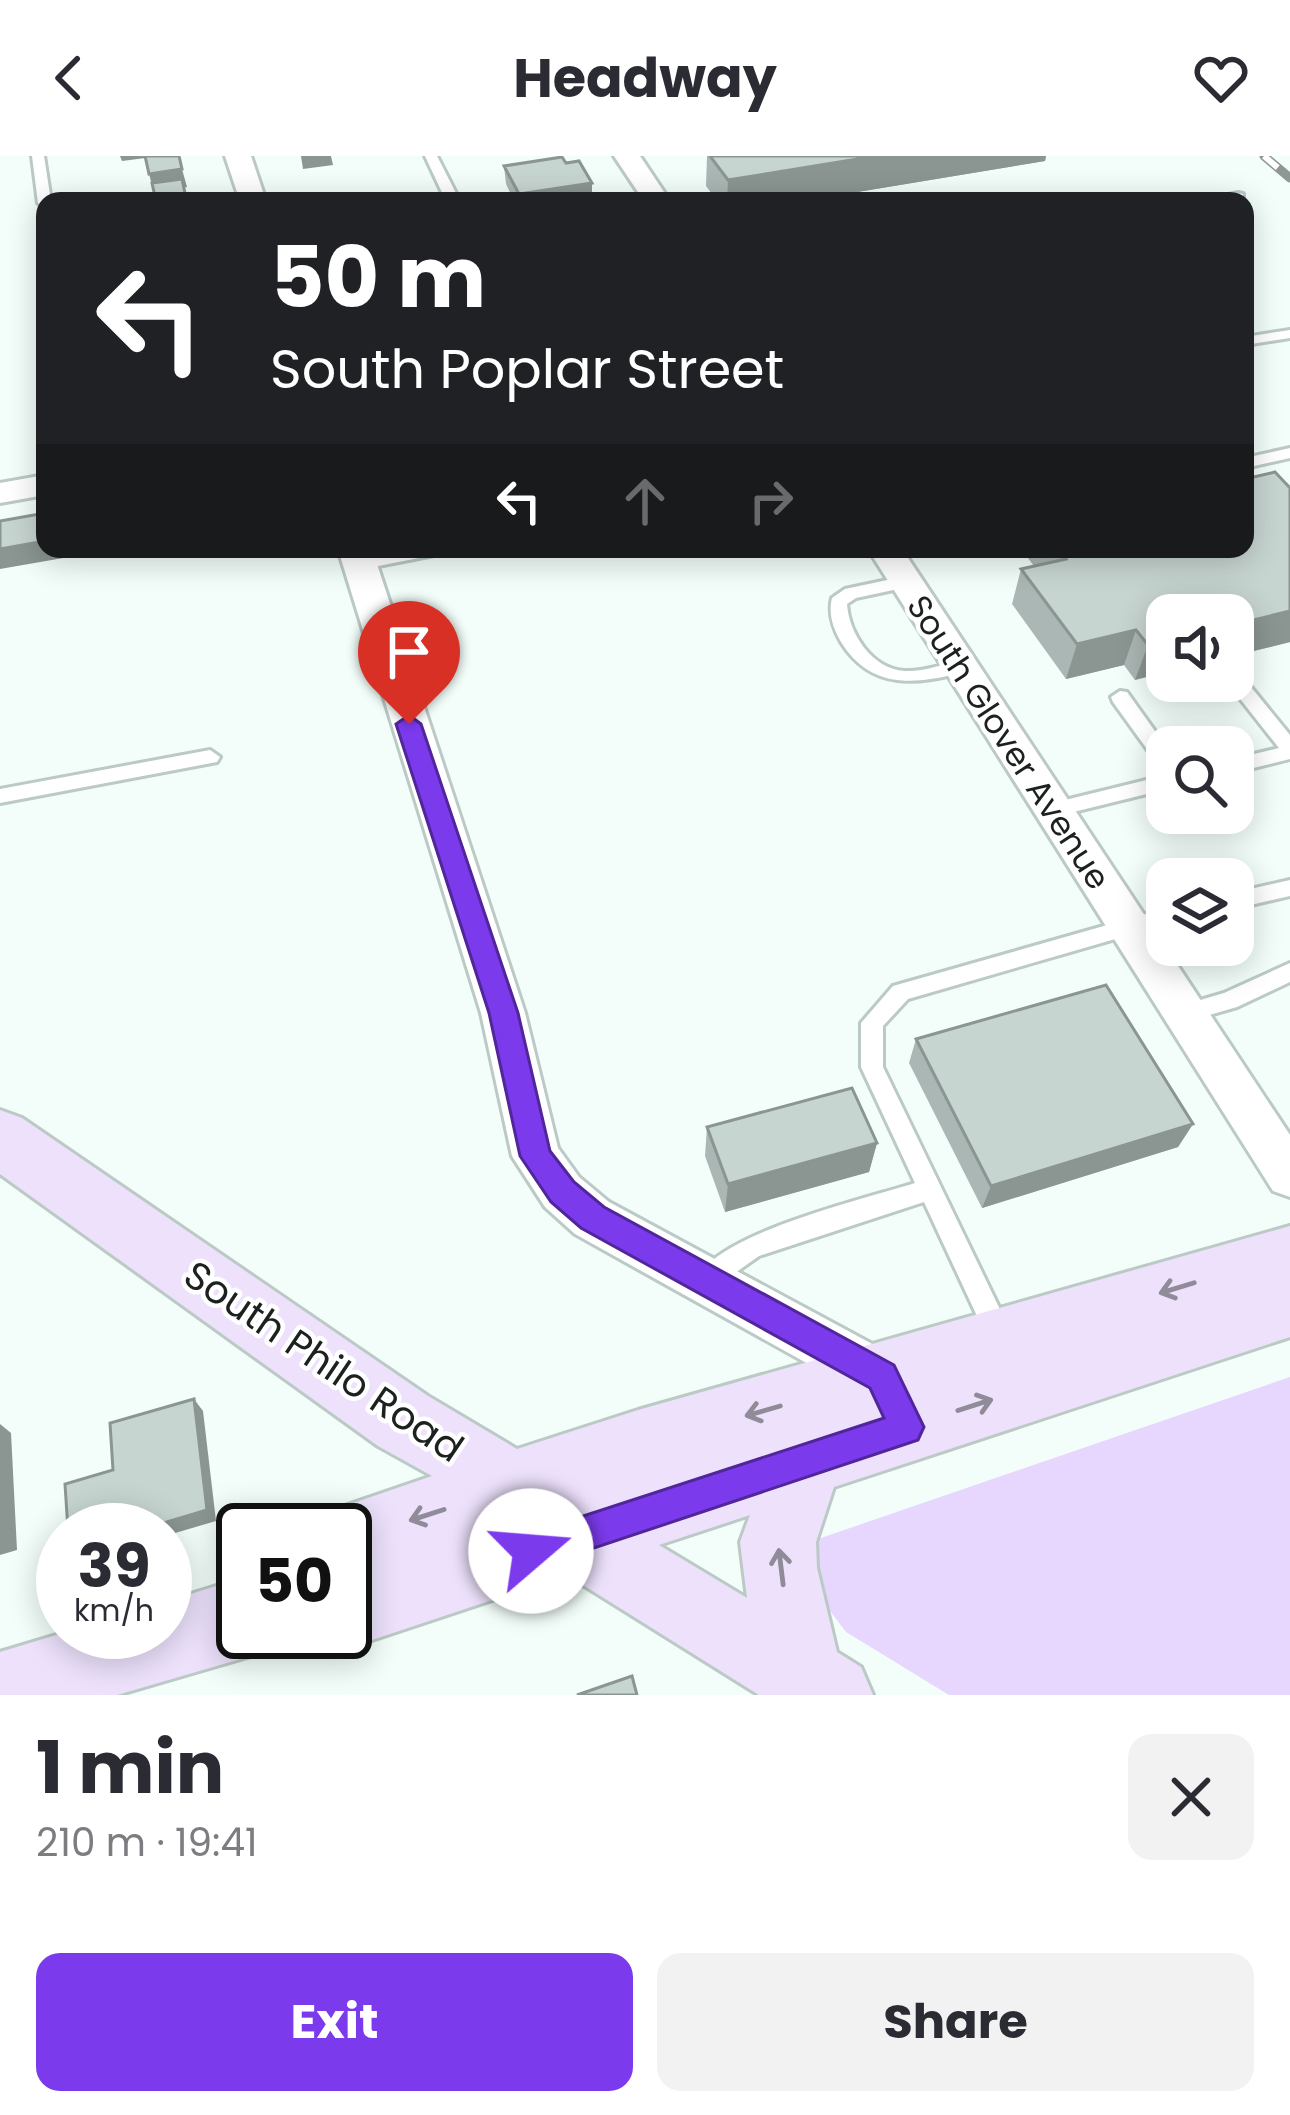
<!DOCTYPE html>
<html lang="en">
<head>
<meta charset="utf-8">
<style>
  body { margin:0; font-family:Poppins,sans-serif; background:#f2f2f3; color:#2b2b33; height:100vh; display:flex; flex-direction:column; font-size:45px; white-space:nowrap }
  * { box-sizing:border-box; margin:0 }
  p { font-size:39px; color:#7c7c81 }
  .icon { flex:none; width:66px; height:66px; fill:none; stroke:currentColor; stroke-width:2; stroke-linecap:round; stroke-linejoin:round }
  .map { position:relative; height:1539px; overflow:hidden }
  .panel { display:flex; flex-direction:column; background:#fff; flex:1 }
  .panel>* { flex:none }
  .banner { position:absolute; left:36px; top:36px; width:1218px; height:366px; border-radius:24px; box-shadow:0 6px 30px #0003; background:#202124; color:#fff; overflow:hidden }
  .fabs { position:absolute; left:1146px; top:438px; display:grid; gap:24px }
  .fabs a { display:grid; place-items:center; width:108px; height:108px; border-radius:24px; background:#fff; box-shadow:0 6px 30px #0003; font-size:60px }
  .speed { position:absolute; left:36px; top:1347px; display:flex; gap:24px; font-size:60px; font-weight:700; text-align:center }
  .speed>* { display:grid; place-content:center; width:156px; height:156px; border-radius:50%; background:#fff; box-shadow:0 6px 30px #0003; line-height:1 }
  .speed small { font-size:30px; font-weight:400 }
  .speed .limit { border:6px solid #111; border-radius:18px; background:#fff; color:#111 }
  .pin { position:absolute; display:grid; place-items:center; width:102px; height:102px; color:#fff; margin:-123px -51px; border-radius:50% 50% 50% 0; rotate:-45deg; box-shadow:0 0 12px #0007 }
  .pin .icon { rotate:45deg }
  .me { position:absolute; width:132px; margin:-66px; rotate:72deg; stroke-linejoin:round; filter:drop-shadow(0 0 9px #0008) }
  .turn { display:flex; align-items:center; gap:42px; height:252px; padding:0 36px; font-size:54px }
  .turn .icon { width:156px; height:156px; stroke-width:2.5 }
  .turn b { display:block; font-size:84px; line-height:102px }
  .lanes { display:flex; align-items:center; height:114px; padding:0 36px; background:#0003; justify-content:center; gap:60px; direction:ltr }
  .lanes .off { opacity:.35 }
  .round { display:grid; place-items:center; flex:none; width:126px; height:126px; border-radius:24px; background:#f2f2f3 }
  .summary { display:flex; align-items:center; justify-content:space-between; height:204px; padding:0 36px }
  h1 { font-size:72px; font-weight:700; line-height:90px }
  .button { display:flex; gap:24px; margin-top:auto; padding:24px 36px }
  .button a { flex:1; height:138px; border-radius:24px; background:#7c3aed; color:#fff; font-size:48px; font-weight:700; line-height:138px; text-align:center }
  .button a+a { background:#f2f2f3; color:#2b2b33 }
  header { display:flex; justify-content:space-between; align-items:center; height:156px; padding:0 36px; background:#fff; font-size:54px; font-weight:700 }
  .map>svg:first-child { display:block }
  .green { fill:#e7d7fe }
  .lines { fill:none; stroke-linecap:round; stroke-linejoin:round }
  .service-casing { stroke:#bbcac5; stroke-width:6 }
  .minor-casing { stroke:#bbcac5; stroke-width:6 }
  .secondary-casing { stroke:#bbcac5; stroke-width:6 }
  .service { fill:#fff; fill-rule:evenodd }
  .minor { fill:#fff; fill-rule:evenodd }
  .secondary { fill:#ede1fc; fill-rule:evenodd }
  .rail-casing { stroke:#8f9794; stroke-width:9 }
  .rail { stroke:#fff; stroke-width:6; stroke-dasharray:18; stroke-linecap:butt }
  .wall { fill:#abb7b4 }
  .shaded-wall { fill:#8b9592 }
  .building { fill:#c7d5d1; stroke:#8b9592; stroke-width:3 }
  .oneway { stroke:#8f8b99 }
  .route { fill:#7c3aed; stroke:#51269a; stroke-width:3 }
  .labels { text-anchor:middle; stroke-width:9; stroke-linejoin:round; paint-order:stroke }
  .street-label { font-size:33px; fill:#1c211f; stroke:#fff }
  .near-street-label { font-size:39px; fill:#1c211f; stroke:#fff }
</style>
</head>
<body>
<header><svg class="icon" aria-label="back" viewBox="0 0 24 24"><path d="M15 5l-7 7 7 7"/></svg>Headway<svg class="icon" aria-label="heart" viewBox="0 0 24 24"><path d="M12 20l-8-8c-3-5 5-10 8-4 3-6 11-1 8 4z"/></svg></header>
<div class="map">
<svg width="1290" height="1539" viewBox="0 0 1290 1539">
  <rect width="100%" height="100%" fill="#f3fefa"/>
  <path class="green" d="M1290 1221V1539H949L846 1476 827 1451 812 1416 815 1384Z"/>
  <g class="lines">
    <defs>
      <path id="service" d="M32 0H44L51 45H45V51L38 47Z
        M425 0H437L460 45H446Z
        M1238 37 1243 38V44L1201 45Z
        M1290 174V182L1245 189V181Z
        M1290 292V302L1245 312V302Z
        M410 393H447L439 398 358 414 349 408 358 402Z
        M906 420 912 422V430L856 442 847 448C849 478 872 513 905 515 923 516 943 508 961 505L970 511 967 515C919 528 872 536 841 486 833 472 828 458 832 442L845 433Z
        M1233 519 1242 520 1290 579V603L1233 617V603L1279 592 1230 530 1227 525H1233Z
        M1120 535 1127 536 1167 592V613L1160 611 1113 546 1111 541Z
        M210 594 220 601 217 606 0 647V633Z
        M1167 619V633L1053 661 1043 654 1053 647Z
        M1290 724V740L1233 753V737Z
        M1167 752V768L908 843 883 870V911L1008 1170 1012 1179 1008 1188 999 1191 990 1188 924 1046 759 1100 708 1136 699 1132 696 1124C717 1077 865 1043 915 1027L861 911V867L893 830Z
        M1290 807V826L1237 851 1185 866 1177 863 1174 857 1177 851 1224 837Z"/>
      <path id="minor" d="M225 0H251L266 45H240Z
        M614 0H640L670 45H644Z
        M45 319V339L0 347V327Z
        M338 393H372L525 857 558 992 579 1021 609 1046 900 1203 911 1227 903 1245 885 1253 867 1245 864 1239 575 1078 545 1051 512 1000 481 857Z
        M868 393H902L1290 979V1041L1273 1035Z"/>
      <path id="secondary" d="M0 954 22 962 428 1240 517 1293 638 1254 1290 1070V1181L834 1331 816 1386 817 1412 837 1496 861 1511 873 1539H759L567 1419 345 1493 315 1476H345V1374H312L318 1359 432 1320 378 1290 0 1018ZM750 1359 740 1386 747 1442 659 1389Z
        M229 1426 243 1427V1476H278L271 1494 117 1539H0V1496L66 1476H165V1446Z"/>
    </defs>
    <use href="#service" class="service-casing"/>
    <use href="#minor" class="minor-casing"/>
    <use href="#secondary" class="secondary-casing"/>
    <use href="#service" class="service"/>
    <use href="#minor" class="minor"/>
    <use href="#secondary" class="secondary"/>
    <defs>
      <path id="rail" d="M1264 0 1290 22"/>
    </defs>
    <use href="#rail" class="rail-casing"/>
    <use href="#rail" class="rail"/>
  </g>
  <path class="wall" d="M707 0H1046L1045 5 803 45H717L706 30Z
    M566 7 592 27V45H514L506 28 504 10Z
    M1021 393H1245L1290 486 1233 500V459L1135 524 1124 509 1066 523 1012 448 1021 413 1034 410Z
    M916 883 1193 968 1178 991 982 1052 909 907Z
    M707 971 877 987 869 1016 725 1056 705 1000Z"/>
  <path class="shaded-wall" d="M120 0H161L122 5Z
    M301 0H331L333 9 303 13Z
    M876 0H1046L1045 5 803 45H727L728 24Z
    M182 13 187 31 154 36 149 18Z
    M592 27V45H519V38Z
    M45 385V393H68L69 401 0 413V393Z
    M93 393H123L95 398Z
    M180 393H204L181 398Z
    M1290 455V486L1233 500V469Z
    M1136 474 1124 509 1066 523 1077 488Z
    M1167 484V516L1135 524 1148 489Z
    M1193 968 1178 991 982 1052 991 1030Z
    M877 987 869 1016 725 1056 728 1028Z
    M194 1243 203 1255 216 1365 165 1380V1374H140Z
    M0 1268 11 1277 17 1394 0 1399Z"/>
  <path class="building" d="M145 0H179L182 13 149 18Z
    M710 0H876L728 24Z
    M562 1 566 7 579 5 592 27 519 38 504 10Z
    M182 23 186 42 156 45 152 27Z
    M1275 316 1290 332V455L1233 469V459H1167V484L1148 489 1136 474 1077 488 1021 413 1066 403 1058 393H1245V323Z
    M45 357V385L0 393V365Z
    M1106 829 1193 968 991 1030 916 883Z
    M852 932 877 987 728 1028 707 971Z
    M194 1243 207 1354 140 1374H68L65 1328 113 1314 110 1267Z
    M632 1520 637 1539H577Z"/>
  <defs><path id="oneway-shaft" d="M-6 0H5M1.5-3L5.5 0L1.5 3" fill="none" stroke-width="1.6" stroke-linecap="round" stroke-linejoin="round" transform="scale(3)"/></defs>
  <g class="oneway">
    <use href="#oneway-shaft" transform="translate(1177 1132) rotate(163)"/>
    <use href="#oneway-shaft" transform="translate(975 1249) rotate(-18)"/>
    <use href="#oneway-shaft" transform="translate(763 1255) rotate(164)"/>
    <use href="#oneway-shaft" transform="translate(427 1359) rotate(162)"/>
    <use href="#oneway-shaft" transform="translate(781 1411) rotate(-97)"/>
  </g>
  <path class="route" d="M409 559 421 568 518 857 550 995 574 1026 604 1051 894 1209 924 1271 918 1284 531 1413 518 1408 513 1395 518 1382 531 1377 884 1262 870 1232 581 1072 551 1046 520 1000 489 857 396 568Z"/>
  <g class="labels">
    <g class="street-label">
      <text transform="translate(1009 586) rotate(57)" y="12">South Glover Avenue</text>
    </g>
    <g class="near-street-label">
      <text transform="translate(324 1205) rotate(34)" y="14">South Philo Road</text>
    </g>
  </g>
</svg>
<div class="fabs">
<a><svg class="icon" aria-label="sound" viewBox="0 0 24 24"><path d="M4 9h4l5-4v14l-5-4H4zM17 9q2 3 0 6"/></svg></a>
<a><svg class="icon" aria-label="search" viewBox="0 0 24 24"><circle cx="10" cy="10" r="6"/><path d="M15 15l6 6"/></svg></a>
<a><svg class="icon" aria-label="layers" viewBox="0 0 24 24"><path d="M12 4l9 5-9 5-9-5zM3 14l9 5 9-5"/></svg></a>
</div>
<div class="speed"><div>39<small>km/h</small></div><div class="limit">50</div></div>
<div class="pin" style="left:409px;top:568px;background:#d93025"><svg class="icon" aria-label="arrive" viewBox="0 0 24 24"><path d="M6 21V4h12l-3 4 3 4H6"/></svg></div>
<svg class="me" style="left:531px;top:1395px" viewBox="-20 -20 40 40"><circle r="19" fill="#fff"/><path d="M0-13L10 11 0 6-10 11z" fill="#7c3aed"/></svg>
<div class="banner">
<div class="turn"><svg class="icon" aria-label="left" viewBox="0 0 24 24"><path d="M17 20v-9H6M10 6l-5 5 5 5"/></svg><div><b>50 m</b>South Poplar Street</div></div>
<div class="lanes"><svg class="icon" aria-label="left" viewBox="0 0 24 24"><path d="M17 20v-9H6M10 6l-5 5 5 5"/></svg><svg class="icon off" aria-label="ahead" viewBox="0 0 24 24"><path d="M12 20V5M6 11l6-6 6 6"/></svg><svg class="icon off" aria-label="right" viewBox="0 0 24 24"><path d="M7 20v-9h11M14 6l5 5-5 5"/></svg></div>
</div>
</div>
<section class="panel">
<div class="summary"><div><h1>1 min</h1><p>210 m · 19:41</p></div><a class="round"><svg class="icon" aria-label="close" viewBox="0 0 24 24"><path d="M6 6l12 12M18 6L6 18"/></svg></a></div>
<div class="button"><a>Exit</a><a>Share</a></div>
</section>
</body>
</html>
